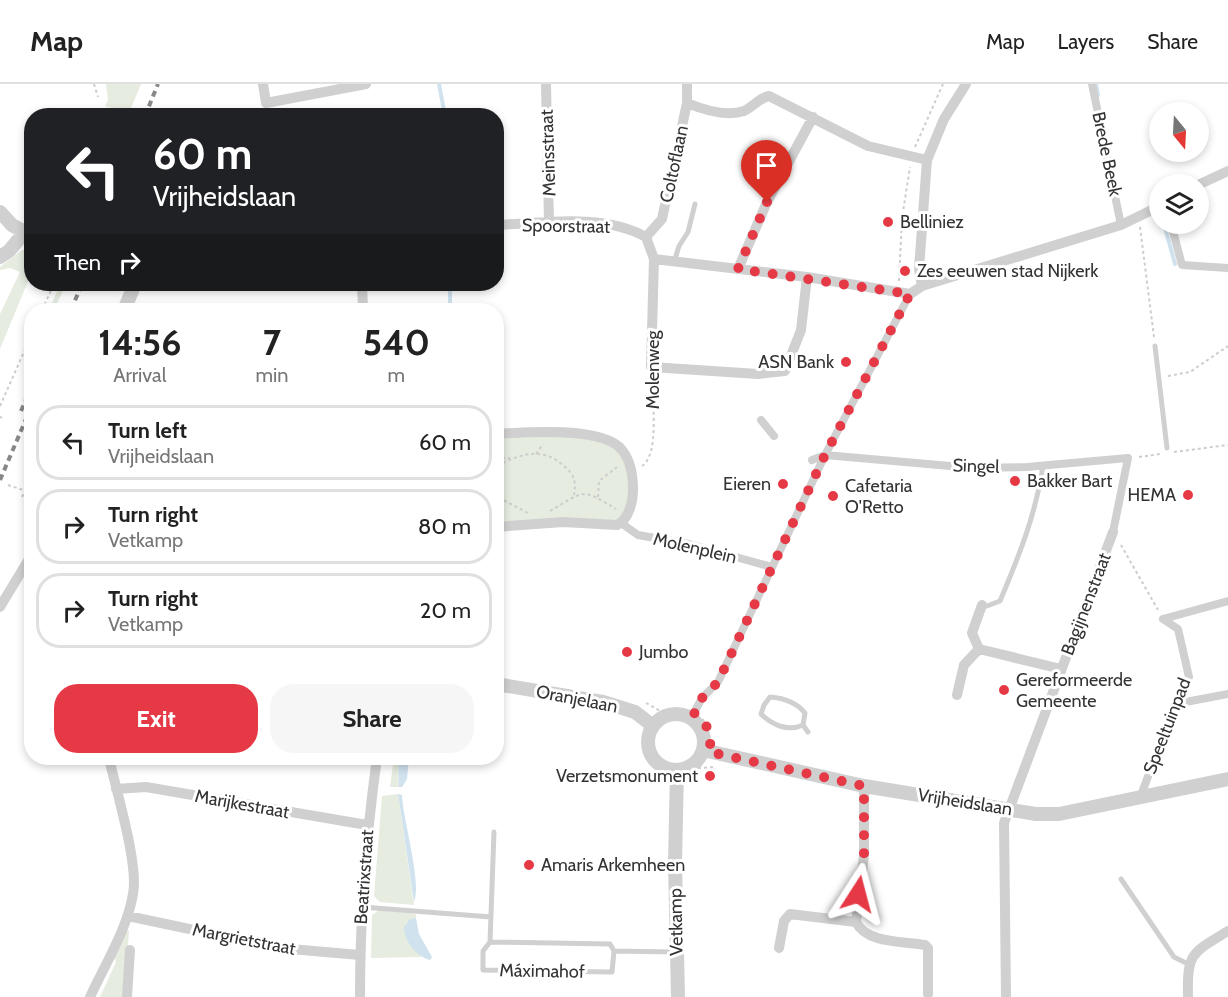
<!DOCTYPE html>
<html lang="en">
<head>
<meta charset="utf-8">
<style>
  body { margin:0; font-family:Cabin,sans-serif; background:#f6f6f6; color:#222; height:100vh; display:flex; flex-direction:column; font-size:22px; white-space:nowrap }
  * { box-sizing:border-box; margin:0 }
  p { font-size:20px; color:#767676 }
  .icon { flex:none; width:33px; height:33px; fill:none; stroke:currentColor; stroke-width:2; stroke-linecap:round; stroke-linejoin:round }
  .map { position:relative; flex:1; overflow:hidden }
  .panel { position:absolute; left:24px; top:219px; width:480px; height:462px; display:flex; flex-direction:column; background:#fff; border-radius:24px; box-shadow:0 3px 9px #0003 }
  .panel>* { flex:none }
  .banner { position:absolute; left:24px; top:24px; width:480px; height:183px; border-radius:24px; box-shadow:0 3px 9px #0003; background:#202124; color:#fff; overflow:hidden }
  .needle { width:39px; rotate:162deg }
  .buttons { position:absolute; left:1149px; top:18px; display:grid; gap:12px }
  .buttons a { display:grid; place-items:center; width:60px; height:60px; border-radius:50%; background:#fff; box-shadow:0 3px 9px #0003; font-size:30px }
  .pin { position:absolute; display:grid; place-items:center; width:51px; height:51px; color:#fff; margin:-62px -26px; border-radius:50% 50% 50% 0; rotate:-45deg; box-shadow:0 0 6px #0007 }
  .pin .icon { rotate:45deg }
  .me { position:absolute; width:66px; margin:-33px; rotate:9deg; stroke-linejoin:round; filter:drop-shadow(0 0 4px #0008) }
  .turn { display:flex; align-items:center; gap:21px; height:126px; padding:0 30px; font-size:27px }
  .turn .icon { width:78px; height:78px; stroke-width:2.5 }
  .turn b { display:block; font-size:42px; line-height:51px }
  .then { display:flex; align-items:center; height:57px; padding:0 30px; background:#0003; gap:12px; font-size:22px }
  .eta { display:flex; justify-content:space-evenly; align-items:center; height:102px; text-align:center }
  .eta b { font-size:36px; font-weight:700; line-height:42px }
  .cta { display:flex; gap:12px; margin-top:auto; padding:12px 30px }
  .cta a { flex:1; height:69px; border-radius:24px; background:#e63946; color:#fff; font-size:24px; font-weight:700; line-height:69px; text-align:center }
  .cta a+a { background:#f6f6f6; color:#222 }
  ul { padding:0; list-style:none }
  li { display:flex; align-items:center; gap:18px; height:75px; margin:0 12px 9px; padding:0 18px; border:3px solid #e0e0e0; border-radius:24px }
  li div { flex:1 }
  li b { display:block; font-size:22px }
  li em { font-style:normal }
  header { display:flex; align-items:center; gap:36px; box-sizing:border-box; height:84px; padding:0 30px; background:#fff; border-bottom:2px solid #e0e0e0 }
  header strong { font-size:28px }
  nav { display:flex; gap:33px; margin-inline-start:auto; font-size:21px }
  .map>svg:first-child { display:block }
  .green { fill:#e6ecdf }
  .water { fill:#cfe2ee }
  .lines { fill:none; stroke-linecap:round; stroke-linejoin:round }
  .stream { stroke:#cfe2ee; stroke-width:4 }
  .path { stroke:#cdcdcd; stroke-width:2; stroke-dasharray:3 3; stroke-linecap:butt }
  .service { stroke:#d0d0d0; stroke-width:5 }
  .pedestrian { stroke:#d0d0d0; stroke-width:8 }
  .minor { stroke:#d0d0d0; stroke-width:10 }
  .tertiary { stroke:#d0d0d0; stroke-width:14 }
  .rail { stroke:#888; stroke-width:4; stroke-dasharray:6 4.5; stroke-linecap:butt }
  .route { stroke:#e63946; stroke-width:10; stroke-dasharray:0 18 }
  .poi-dot { fill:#e63946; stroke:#fff; stroke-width:2 }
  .labels { text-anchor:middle; stroke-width:6; stroke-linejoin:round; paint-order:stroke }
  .street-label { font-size:18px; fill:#333; stroke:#fff }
  .poi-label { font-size:18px; fill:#333; stroke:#fff; text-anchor:start }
</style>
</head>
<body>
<header>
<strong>Map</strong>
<nav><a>Map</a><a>Layers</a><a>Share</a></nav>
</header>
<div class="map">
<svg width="1228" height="913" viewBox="0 0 1228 913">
  <rect width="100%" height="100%" fill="#fff"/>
  <path class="green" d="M106 0H141L129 29 105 22 108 16Z
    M22 166H31V190L0 265V230L20 188 10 184 0 186V183Z
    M60 200H66L54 226H49Z
    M540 351C561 353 608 352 621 370 628 378 630 395 633 405L620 436 497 438V353Z
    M394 674H398L399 703H390Z
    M398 710 414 821 380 818 374 812 382 712Z
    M379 826 416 830V835L413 834 406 840 411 862 422 873 371 874 372 831Z
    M125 846 129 847 124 913H100L116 878 114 873Z"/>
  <path class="water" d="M398 674H409L407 695 402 703H399Z
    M398 710 402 711C403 736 422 798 414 818Z
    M416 834 419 850 432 873 430 876C417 873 404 857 404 843L410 835Z"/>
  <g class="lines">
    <path class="stream" d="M439 0 445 32
      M1096 0 1098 11
      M1164 140 1175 180
      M450 226V200"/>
    <path class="path" d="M94 0 98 13
      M915 63 943 0
      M1140 143 1154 253
      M899 197 902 134 910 83
      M42 226 54 200
      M29 289 32 282
      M1168 292 1190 288 1228 262
      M0 322 31 252
      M0 333 2 334
      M1174 368 1228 361
      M536 370 543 360
      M1139 373 1160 370
      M496 374H510
      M642 382C660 370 652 316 652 295
      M496 388 499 381C522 369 543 363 564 382 575 391 576 398 574 411
      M496 400 505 417 528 429
      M8 401 32 409
      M22 413 25 407
      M598 413 599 397 617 383
      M496 415 505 417
      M550 427C585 407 580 403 616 425
      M31 458H29L32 439
      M1121 461 1158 526
      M646 619 662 628
      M659 630 671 625H685
      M703 635 710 654
      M644 652 646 671 663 689
      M698 684 716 683
      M690 691 703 679"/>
    <path class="service" d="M674 178 679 162 688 148 695 120
      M1155 262 1167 364
      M982 521 987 522 1000 517C1019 472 1036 430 1043 381
      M803 641 805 629C797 619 783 614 770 613L764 621 761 630C772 641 788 648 803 641L808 648
      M494 748 490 858 610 860 614 867 675 868
      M1121 795 1174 873 1188 880
      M362 823 491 833
      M490 858 483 867V886L612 888 614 867"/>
    <path class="pedestrian" d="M1092 0 1121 141
      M1171 140 1182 181 1228 184
      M761 336 774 352
      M812 376 825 371 973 384 1027 383 1128 374 1113 448
      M621 439 638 451 689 460 772 483
      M1163 535 1228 517
      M1175 620 1228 610
      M691 634 702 614 718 598 825 371 910 210
      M1140 714 1175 620 1189 593 1178 545 1163 535"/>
    <path class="minor" d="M263 0 266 19 366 0
      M546 0 549 138
      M687 19C704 26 726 33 744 27 753 23 759 14 769 12L868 62 927 76
      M1198 101 1228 87
      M496 141C543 139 603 129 646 153L654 175 651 283 758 290 785 287 801 246 807 193
      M646 153 662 135 687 19V0
      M654 175 807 193 910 210 922 202 1121 141 1160 122
      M738 185 767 118 813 33
      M362 200 363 226
      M922 202 919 185 927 76 944 35 966 0
      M496 350C524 348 604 342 622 366 630 376 633 392 633 405 633 418 629 435 617 441L563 438 496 443
      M0 523 32 470
      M979 565 1061 585
      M957 611 964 581 979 565 972 549 982 521
      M864 702V771L856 838C867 860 903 857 925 861L928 864V910
      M116 705 146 703 367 741
      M128 832 279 864 360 871
      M779 864 784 837 790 830 856 838
      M90 913C105 880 127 846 133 810 139 781 116 706 109 674
      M127 913 130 866
      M360 913C360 832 366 753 377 674
      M1006 913 1004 739 1113 448
      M1188 913C1187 868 1192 869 1228 847"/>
    <path class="tertiary" d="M0 128 12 141 32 152
      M0 173 9 167 24 149
      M124 226 135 200
      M496 600 603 618 635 628 653 642
      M648 658a28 28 0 1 1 56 0a28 28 0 1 1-56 0Z
      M703 666 864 702 1036 730H1059L1228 695
      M677 686 675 779 678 913"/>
    <path class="rail" d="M145 32 158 0
      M71 226 82 200
      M21 327 32 302
      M0 396 32 321"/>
  </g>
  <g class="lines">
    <path class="route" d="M767 118 738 185 910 210 825 371 718 598 702 614 694 629C707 638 713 651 709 668L864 702V771L858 810"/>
  </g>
  <g class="poi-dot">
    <circle cx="888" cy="138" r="6"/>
    <circle cx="905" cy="187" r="6"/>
    <circle cx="846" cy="278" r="6"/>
    <circle cx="1015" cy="397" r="6"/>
    <circle cx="783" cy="400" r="6"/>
    <circle cx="1188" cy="411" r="6"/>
    <circle cx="833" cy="412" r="6"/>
    <circle cx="627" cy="568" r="6"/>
    <circle cx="1004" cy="606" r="6"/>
    <circle cx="710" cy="692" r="6"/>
    <circle cx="529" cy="781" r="6"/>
  </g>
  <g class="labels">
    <g class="street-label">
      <text transform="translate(548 69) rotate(-92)" y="6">Meinsstraat</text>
      <text transform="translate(1107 70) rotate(78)" y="6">Brede Beek</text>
      <text transform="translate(674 80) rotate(-78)" y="6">Coltoflaan</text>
      <text transform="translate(566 142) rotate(1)" y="6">Spoorstraat</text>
      <text transform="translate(653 286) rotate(-90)" y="6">Molenweg</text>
      <text transform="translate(976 382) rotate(2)" y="6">Singel</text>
      <text transform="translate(695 464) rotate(13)" y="6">Molenplein</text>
      <text transform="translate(1086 520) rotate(-69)" y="6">Bagijnenstraat</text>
      <text transform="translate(577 615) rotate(11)" y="6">Oranjelaan</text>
      <text transform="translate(1167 642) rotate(-69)" y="6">Speeltuinpad</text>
      <text transform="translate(965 718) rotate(9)" y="6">Vrijheidslaan</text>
      <text transform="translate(242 720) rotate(10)" y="6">Marijkestraat</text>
      <text transform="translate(364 793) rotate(-86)" y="6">Beatrixstraat</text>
      <text transform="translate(676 838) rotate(-91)" y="6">Vetkamp</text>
      <text transform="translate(244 855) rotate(11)" y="6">Margrietstraat</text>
      <text transform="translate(542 887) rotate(1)" y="6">Máximahof</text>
    </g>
    <g class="poi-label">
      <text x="900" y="144">Belliniez</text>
      <text x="917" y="193">Zes eeuwen stad Nijkerk</text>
      <text x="834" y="284" text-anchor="end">ASN Bank</text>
      <text x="1027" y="403">Bakker Bart</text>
      <text x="771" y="406" text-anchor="end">Eieren</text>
      <text x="845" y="408">Cafetaria<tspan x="845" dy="21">O'Retto</tspan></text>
      <text x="1176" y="417" text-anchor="end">HEMA</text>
      <text x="639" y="574">Jumbo</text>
      <text x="1016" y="602">Gereformeerde<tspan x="1016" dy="21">Gemeente</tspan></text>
      <text x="698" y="698" text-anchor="end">Verzetsmonument</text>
      <text x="541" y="787">Amaris Arkemheen</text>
    </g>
  </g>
</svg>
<div class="buttons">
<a><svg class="needle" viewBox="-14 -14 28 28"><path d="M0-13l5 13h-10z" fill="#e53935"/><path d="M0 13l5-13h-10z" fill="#767676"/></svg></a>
<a><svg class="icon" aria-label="layers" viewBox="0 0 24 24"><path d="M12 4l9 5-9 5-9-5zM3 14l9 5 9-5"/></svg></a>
</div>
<div class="pin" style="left:767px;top:118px;background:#d93025"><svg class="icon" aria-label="arrive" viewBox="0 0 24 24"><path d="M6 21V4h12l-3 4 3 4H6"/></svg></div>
<svg class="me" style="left:858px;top:810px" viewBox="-20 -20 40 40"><path d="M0-17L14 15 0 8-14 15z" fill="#e63946" stroke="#fff" stroke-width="4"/></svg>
<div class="banner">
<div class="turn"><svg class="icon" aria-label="left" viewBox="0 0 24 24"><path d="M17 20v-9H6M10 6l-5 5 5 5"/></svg><div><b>60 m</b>Vrijheidslaan</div></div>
<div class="then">Then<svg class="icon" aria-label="right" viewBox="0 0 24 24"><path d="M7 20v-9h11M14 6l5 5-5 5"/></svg></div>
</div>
<section class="panel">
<div class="eta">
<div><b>14:56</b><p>Arrival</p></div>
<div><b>7</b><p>min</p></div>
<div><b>540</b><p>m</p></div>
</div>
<ul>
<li><svg class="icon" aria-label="left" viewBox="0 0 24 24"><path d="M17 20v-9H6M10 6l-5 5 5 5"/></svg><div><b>Turn left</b><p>Vrijheidslaan</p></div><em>60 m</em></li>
<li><svg class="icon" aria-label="right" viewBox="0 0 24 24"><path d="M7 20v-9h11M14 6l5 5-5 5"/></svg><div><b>Turn right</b><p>Vetkamp</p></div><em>80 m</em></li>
<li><svg class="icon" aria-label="right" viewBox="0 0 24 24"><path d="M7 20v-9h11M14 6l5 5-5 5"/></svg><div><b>Turn right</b><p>Vetkamp</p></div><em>20 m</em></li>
</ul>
<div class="cta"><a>Exit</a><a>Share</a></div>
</section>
</div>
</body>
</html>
